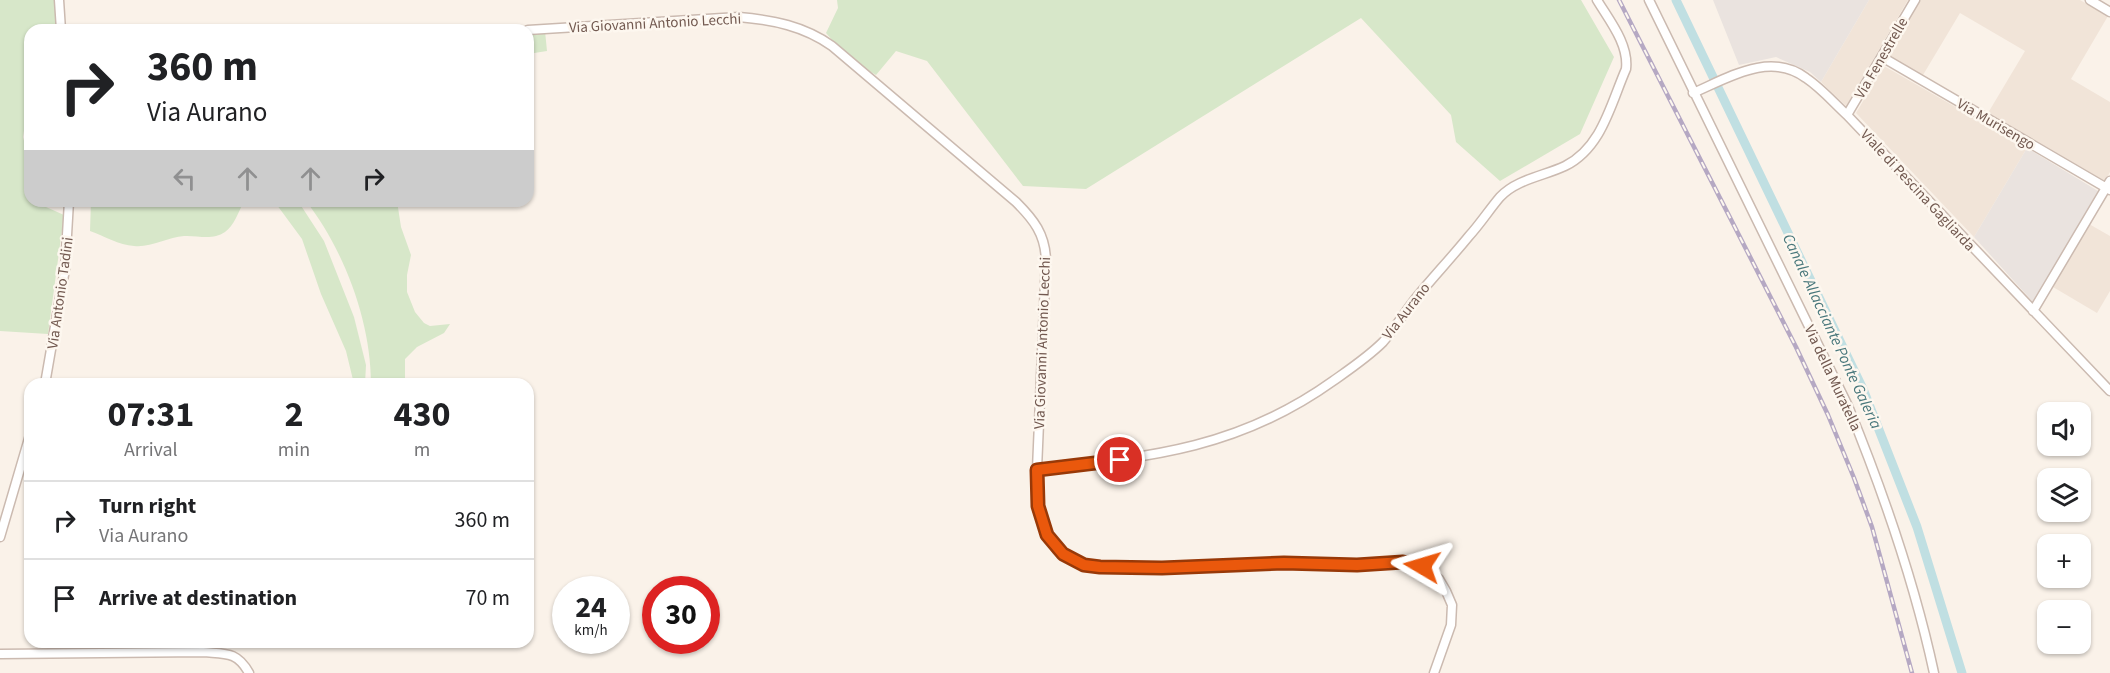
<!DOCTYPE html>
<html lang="en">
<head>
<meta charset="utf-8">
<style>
  body { margin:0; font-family:"Source Sans 3",sans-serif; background:#f6f6f6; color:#202124; height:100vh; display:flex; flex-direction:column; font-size:22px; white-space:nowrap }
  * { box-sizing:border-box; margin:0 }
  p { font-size:20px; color:#757577 }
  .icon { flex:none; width:33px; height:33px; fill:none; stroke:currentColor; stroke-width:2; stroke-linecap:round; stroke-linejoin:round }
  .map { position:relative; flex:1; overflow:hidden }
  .sheet { position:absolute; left:24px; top:378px; width:510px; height:270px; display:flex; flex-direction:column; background:#fff; border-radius:18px; box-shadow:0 2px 4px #0004 }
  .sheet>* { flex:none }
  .banner { position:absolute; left:24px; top:24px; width:510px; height:183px; border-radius:18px; box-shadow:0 2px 4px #0004; background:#fff; color:#202124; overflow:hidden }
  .buttons { position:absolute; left:2037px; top:402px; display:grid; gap:12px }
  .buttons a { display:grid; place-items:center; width:54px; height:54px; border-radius:12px; background:#fff; box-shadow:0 2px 4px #0004; font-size:30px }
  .speed { position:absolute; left:552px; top:576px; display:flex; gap:12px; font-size:30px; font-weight:700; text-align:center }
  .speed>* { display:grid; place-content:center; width:78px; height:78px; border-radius:50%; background:#fff; box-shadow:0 2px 4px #0004; line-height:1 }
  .speed small { font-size:15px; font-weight:400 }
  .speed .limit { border:9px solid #d22; background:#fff; color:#111 }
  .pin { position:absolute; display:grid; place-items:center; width:51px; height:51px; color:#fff; margin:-26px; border:3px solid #fff; border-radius:50%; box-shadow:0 2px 6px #0007 }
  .me { position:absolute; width:66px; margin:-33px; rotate:277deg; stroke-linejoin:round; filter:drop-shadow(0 0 4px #0008) }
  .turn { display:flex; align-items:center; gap:21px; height:126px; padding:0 24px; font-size:27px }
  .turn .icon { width:78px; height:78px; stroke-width:2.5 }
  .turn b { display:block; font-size:42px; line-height:51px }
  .lanes { display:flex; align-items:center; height:57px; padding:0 24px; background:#0003; justify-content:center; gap:30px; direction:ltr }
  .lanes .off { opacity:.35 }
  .eta { display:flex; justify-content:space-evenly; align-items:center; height:102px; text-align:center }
  .eta b { font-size:36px; font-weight:700; line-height:42px }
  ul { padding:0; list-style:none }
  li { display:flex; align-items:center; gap:18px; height:78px; padding:0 24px; border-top:2px solid #e0e0e0 }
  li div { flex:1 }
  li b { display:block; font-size:22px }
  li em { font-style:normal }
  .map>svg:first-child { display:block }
  .residential { fill:#f1e4d8 }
  .industrial { fill:#eae3df }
  .green { fill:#d7e7c9 }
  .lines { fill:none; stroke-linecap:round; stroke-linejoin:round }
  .canal { stroke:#c0dfe2; stroke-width:9 }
  .minor-casing { stroke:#cbbab0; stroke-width:11 }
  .minor { stroke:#fff; stroke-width:8 }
  .rail-casing { stroke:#b5a8c3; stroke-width:4.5 }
  .rail { stroke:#fdf7ef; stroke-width:2; stroke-dasharray:7; stroke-linecap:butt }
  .route-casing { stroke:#983908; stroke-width:15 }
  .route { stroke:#ea580c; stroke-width:10 }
  .labels { text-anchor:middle; stroke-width:5; stroke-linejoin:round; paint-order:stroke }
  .street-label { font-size:15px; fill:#725950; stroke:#fdf7ef }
  .water-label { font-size:16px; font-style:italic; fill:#48777b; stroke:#fdf7ef }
</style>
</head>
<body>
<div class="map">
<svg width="2110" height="673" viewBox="0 0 2110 673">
  <rect width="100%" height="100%" fill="#faf2e9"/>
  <path class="residential" d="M1869 0H1908L1846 106 1821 82Z
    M1920 0H2080L2108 16 2071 79 2110 102V172L2104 183 1988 113 2025 51 1960 13 1923 75 1887 55Z
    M1884 66 2027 148 1974 237 1856 113Z
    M2089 224 2110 236V291L2097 313 2053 287Z"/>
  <path class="industrial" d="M1713 0H1869L1821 82 1810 72 1776 57 1739 65Z
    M2027 148 2098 191 2033 302 1974 237Z"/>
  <path class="green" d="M0 0H55L57 30H30V110L27 112 23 137 30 163V201H43L46 207 64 215 48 334 0 331Z
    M837 0H1581L1614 57 1580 134 1500 181 1456 142 1451 115 1361 18 1086 189 1023 186 927 61 896 51 876 75 849 59 826 33 838 8Z
    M545 31 547 51 528 54V32Z
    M91 201H244C239 211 234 226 225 232 212 241 197 235 184 236 168 237 150 248 134 246 119 245 104 236 90 231Z
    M274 201H298L324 241 354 317 366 365 365 384H354L346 351 321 294 302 239Z
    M306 201H397L401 227 411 255 407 275V292L415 312 424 323 430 326 450 324 444 333 417 347 405 359V384H371C371 321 344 250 306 201Z"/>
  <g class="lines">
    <path class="canal" d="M1676 0 1863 389 1917 527 1962 673"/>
    <defs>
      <path id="minor" d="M59 0 61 30
        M1649 0 1848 406C1884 494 1914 580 1934 673
        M2090 0 2110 12
        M528 30 739 17C773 20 804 26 832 46L1016 202C1034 220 1045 234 1046 260L1037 469 1038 506 1045 530 1057 550 1075 562 1100 567 1163 568 1284 563 1357 565 1403 562 1415 564 1429 570 1439 579 1446 591 1452 605 1451 625 1434 673
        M1882 57 2110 190
        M1693 93C1728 78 1770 51 1806 78 1821 88 1834 103 1847 115L2110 391
        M1847 115 1915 0
        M2033 311 2110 181
        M45 384 65 269 69 201
        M1037 469C1149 457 1238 449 1333 381 1350 369 1368 357 1383 342 1395 328 1405 312 1416 298 1433 277 1452 257 1469 236 1480 224 1489 210 1500 197 1517 179 1544 176 1565 166 1602 148 1611 103 1626 69 1629 44 1609 20 1597 0
        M0 537 30 435
        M0 654 203 652C225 654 237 651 249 673"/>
    </defs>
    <use href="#minor" class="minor-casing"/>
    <use href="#minor" class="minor"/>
    <defs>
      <path id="rail" d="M1619 0 1796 347 1828 415 1854 478 1872 527 1912 673"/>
    </defs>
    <use href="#rail" class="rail-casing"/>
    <use href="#rail" class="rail"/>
  </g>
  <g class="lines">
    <defs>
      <path id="route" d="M1120 460 1037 470 1038 506 1047 535 1063 554 1084 565 1100 567 1162 568 1284 563 1357 565 1403 562 1422 566"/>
    </defs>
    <use href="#route" class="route-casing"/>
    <use href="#route" class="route"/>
  </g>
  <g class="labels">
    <g class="street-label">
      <text transform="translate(655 23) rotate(-3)" y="5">Via Giovanni Antonio Lecchi</text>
      <text transform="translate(1881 58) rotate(-60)" y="5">Via Fenestrelle</text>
      <text transform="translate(1996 124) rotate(30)" y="5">Via Murisengo</text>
      <text transform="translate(1918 190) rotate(47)" y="5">Viale di Pescina Gagliarda</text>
      <text transform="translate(60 293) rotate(-82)" y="5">Via Antonio Tadini</text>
      <text transform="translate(1406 311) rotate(-52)" y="5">Via Aurano</text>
      <text transform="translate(1042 343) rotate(-88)" y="5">Via Giovanni Antonio Lecchi</text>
      <text transform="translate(1833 378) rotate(65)" y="5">Via della Muratella</text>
    </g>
    <g class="water-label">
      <text transform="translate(1833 331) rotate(65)" y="6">Canale Allacciante Ponte Galeria</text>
    </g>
  </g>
</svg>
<div class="buttons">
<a><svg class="icon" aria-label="sound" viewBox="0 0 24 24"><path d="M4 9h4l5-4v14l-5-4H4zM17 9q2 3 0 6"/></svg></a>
<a><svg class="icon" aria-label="layers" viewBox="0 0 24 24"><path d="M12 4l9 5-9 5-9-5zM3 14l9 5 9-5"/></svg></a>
<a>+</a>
<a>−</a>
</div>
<div class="speed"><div>24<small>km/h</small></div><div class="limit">30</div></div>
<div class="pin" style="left:1120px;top:460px;background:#d93025"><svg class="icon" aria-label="arrive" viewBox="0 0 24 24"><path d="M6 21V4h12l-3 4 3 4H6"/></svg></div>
<svg class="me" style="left:1422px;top:566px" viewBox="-20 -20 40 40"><path d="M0-17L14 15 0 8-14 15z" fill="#ea580c" stroke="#fff" stroke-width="4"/></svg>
<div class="banner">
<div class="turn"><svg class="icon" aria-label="right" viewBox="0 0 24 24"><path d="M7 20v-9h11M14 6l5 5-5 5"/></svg><div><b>360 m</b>Via Aurano</div></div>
<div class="lanes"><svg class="icon off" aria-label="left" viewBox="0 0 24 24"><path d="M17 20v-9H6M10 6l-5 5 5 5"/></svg><svg class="icon off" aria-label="ahead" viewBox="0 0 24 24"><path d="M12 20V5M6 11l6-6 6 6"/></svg><svg class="icon off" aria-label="ahead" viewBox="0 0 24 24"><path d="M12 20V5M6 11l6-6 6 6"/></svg><svg class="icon" aria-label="right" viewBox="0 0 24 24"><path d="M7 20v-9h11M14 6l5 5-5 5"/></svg></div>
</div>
<section class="sheet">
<div class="eta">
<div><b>07:31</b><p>Arrival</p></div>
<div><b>2</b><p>min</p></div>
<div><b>430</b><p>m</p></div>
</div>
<ul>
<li><svg class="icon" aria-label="right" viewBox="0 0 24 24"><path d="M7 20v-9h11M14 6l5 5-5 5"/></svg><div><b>Turn right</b><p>Via Aurano</p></div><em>360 m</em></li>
<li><svg class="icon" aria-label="arrive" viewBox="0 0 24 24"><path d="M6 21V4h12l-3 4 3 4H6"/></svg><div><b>Arrive at destination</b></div><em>70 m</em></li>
</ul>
</section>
</div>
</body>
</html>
